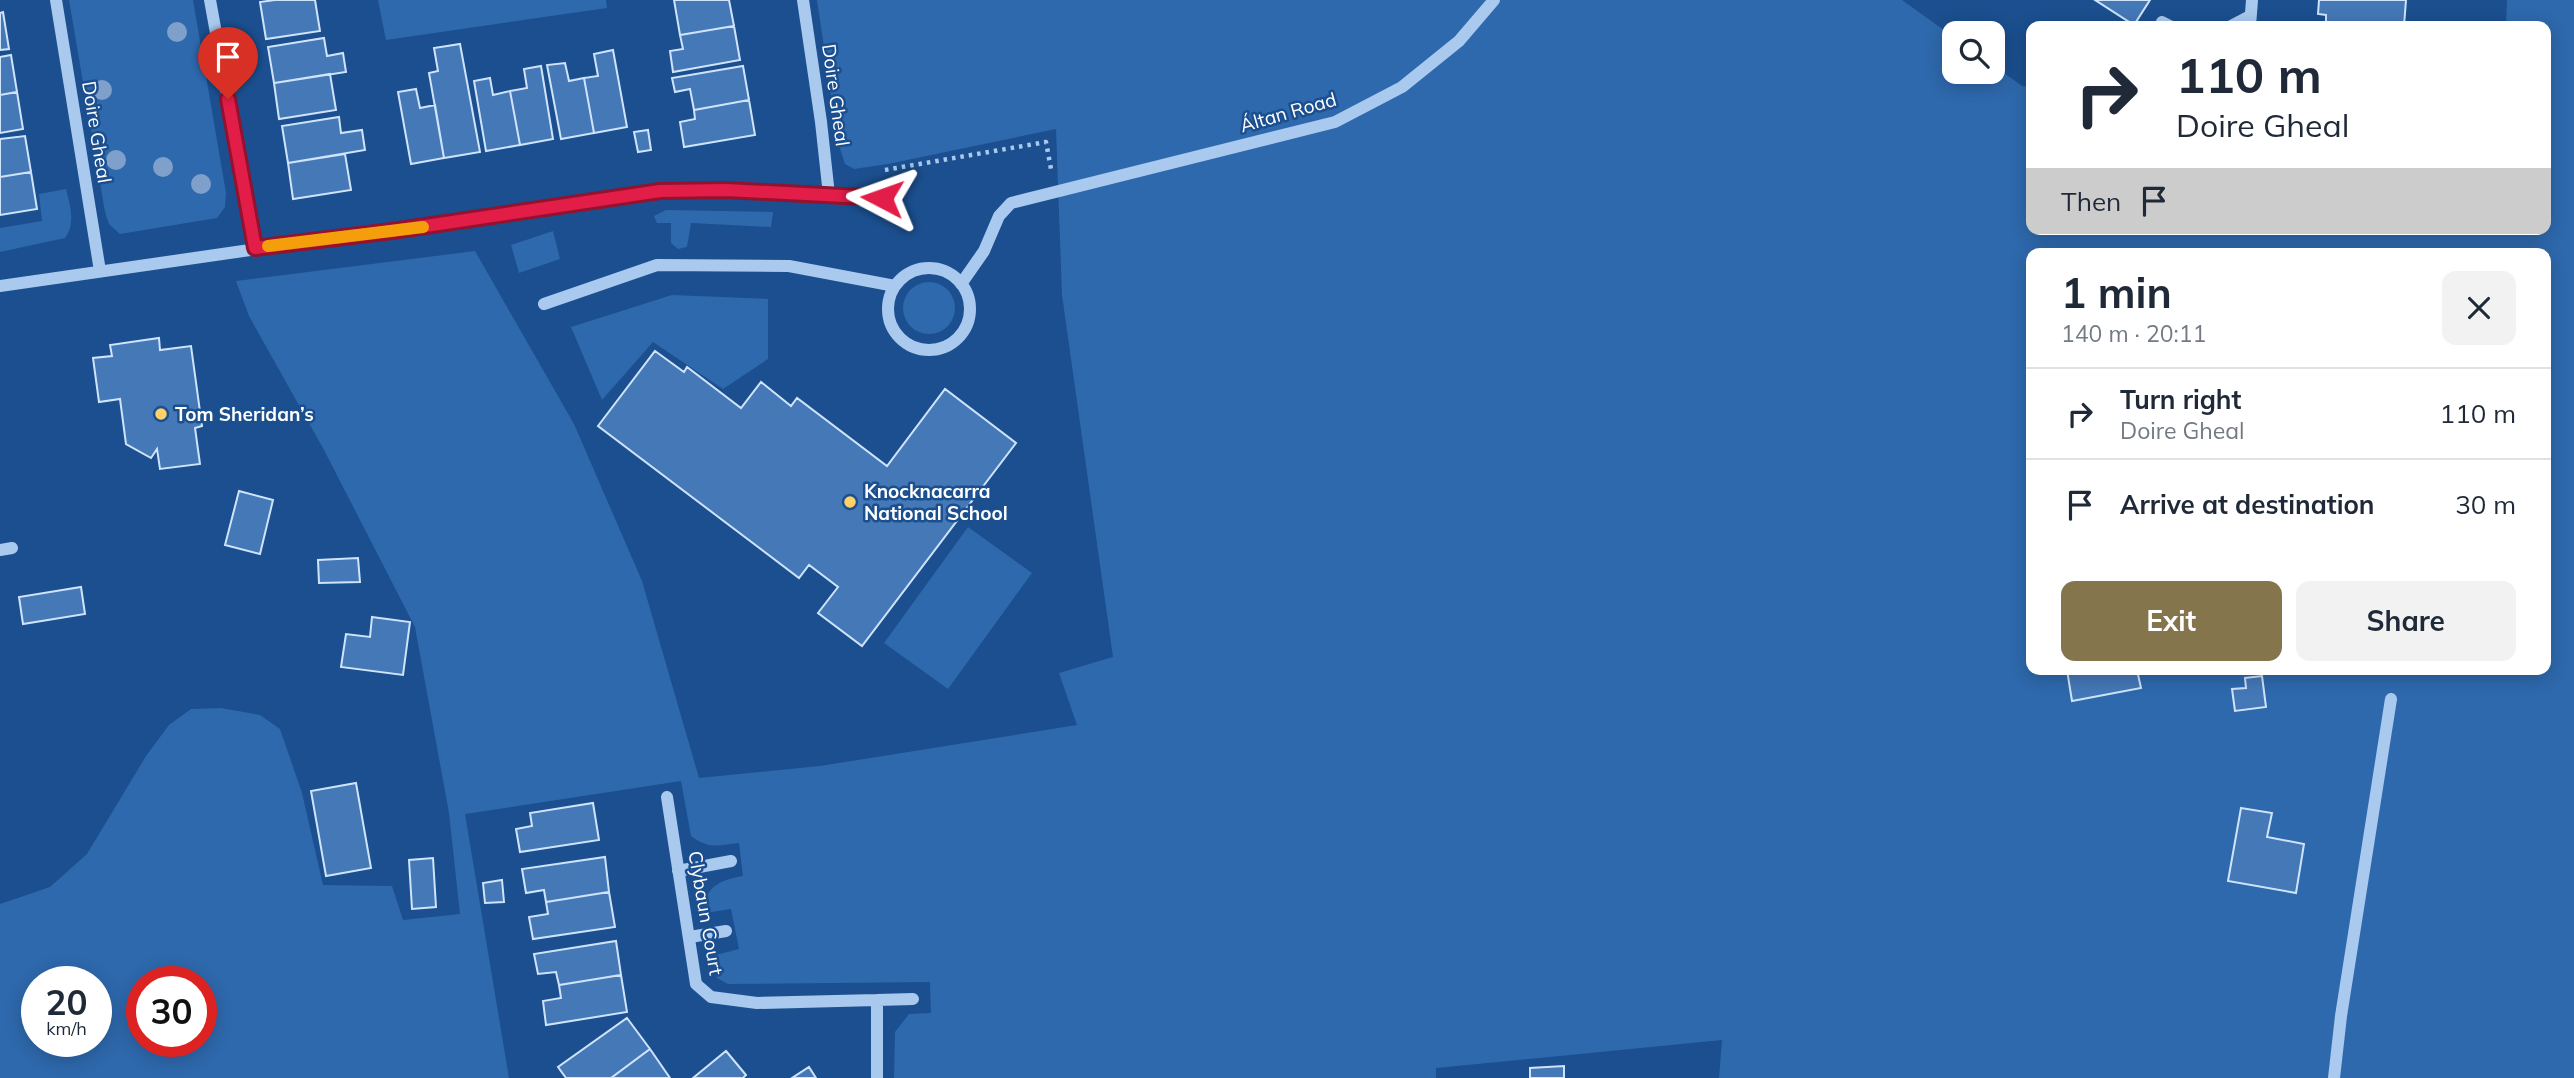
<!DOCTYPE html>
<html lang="en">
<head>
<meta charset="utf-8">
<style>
  body { margin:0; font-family:Mulish,sans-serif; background:#f2f2f3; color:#1f2937; height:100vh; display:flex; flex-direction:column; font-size:26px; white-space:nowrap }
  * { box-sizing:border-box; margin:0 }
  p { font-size:23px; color:#747a83 }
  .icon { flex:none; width:38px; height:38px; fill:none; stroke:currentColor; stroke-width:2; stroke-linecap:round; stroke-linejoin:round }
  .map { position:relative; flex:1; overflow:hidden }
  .drawer { position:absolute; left:2026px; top:248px; width:525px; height:427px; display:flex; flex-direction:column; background:#fff; border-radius:14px; box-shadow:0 4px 18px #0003 }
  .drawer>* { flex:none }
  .top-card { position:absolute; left:2026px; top:21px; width:525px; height:214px; border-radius:14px; box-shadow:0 4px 18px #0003; background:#fff; color:#1f2937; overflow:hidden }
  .tools { position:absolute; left:1942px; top:21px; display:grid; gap:14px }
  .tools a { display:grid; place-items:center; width:63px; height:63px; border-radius:14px; background:#fff; box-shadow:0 4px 18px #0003; font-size:35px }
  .speed { position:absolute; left:21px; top:966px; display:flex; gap:14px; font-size:35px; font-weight:700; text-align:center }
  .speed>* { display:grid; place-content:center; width:91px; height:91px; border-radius:50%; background:#fff; box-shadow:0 4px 18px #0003; line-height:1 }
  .speed small { font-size:18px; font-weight:400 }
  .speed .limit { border:10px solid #d22; background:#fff; color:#111 }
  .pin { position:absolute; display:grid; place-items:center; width:60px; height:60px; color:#fff; margin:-72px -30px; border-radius:50% 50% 50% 0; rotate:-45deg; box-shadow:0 0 7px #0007 }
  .pin .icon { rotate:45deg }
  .me { position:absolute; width:77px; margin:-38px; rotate:274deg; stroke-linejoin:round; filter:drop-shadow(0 0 5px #0008) }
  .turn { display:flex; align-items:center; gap:24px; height:147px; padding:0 35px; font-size:32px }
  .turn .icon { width:91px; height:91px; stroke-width:2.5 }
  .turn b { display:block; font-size:49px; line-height:60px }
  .then { display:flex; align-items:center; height:66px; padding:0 35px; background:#0003; gap:14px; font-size:26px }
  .round { display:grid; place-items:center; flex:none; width:74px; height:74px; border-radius:14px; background:#f2f2f3 }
  .headline { display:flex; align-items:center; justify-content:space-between; height:119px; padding:0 35px }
  h1 { font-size:42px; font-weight:700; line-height:52px }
  .cta { display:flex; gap:14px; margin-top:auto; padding:14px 35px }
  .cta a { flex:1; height:80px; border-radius:14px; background:#84754c; color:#fff; font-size:28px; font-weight:700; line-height:80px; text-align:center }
  .cta a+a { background:#f2f2f3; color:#1f2937 }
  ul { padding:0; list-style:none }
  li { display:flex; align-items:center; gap:21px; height:91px; padding:0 35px; border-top:2px solid #e0e1e3 }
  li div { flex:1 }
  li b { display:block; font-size:26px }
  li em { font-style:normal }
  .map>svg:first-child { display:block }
  .green { fill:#2e69ad; fill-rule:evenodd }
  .building { fill:#4478b7; stroke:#cfe3fa; stroke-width:2 }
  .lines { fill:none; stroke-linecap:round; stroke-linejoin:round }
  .path { stroke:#a9c9ee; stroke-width:4.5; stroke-dasharray:3.5 5; stroke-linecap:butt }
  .minor { stroke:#a9c9ee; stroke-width:12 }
  .tree { fill:#7ea0ca }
  .route-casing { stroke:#92132f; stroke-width:18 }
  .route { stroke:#e11d48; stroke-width:12 }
  .slow { stroke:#f59e0b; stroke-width:12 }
  .poi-dot { fill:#ffd166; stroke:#1b4f8f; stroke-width:2.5 }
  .labels { text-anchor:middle; stroke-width:5; stroke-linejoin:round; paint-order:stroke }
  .street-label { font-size:19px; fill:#fff; stroke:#1b4f8f }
  .poi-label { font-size:19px; font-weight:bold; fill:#fff; stroke:#1b4f8f; text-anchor:start }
</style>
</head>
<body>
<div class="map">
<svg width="2574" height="1078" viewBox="0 0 2574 1078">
  <rect width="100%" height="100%" fill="#1b4f8f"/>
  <path class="green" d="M69 0H193L226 193 225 207 217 218 120 234 109 224 105 212Z
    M378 0H606L607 8 386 40Z
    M817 0H1902L1955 38V72H1993V65L2022 86 2032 87V229H2546V26H2506L2507 0H2574V1078H1719L1722 1040 1436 1068V1078H894L895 1032 909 1014 931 1013 930 982 728 984 717 978 712 956 739 949 731 909 705 913C703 887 720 880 743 876L739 843C718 845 710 850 691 836L681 781 465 814 509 1078H0V904L50 887 87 854 146 756 169 725 191 709 221 708 260 715 280 729 302 793 323 885 392 886 403 920 460 914 449 813 415 627 324 450 249 316 236 281 475 251 574 424 642 581 699 778 820 766 1077 725 1059 673 1113 657 1062 295 1056 129 888 164 854 169 845 164 838 142ZM2032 254H2546V670H2032ZM37 982H96V1041H37ZM142 982H201V1041H142Z
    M66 189C70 205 76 224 65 238L0 252V228L42 221 39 194Z
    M666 210 773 212 771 227 691 223 687 247 678 249 671 243V223H657L654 216Z
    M553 231 560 259 519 273 511 245Z
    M903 308a26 26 0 1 1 52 0a26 26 0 1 1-52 0Z
    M672 295 768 299V359L723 389 653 342 602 400 571 327Z
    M968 527 1032 573 948 689 884 643Z"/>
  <path class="building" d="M275 0H315L320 31 266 39 260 2Z
    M674 0H729L734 26 680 35Z
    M2095 0H2150L2134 25Z
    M2319 0H2406L2404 26H2326V15L2318 14Z
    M3 12 9 49 0 50V13Z
    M734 26 740 60 673 72 670 51 683 49 680 35Z
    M324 38 327 56 343 53 346 72 274 83 268 47Z
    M460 44 480 152 444 158 429 73 438 71 434 48Z
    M613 50 627 127 594 133 584 78 598 76 594 54Z
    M11 55 17 92 0 95V57Z
    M565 63 569 81 584 78 594 133 561 139 547 65Z
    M541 66 553 139 520 145 510 91 527 88 524 69Z
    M743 66 749 100 694 110 690 89 675 92 672 78Z
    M330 74 336 110 279 119 274 83Z
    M490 78 493 95 510 91 520 145 486 151 474 81Z
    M416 89 420 108 435 105 444 158 411 164 398 92Z
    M17 92 23 129 0 133V95Z
    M749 100 755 135 684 147 680 122 695 119 694 110Z
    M339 117 341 133 362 130 365 150 288 163 282 126Z
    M648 130 651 150 638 152 634 132Z
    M25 136 31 172 0 177V139Z
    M345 154 351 190 293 199 288 163Z
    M31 172 37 209 0 215V177Z
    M159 338 160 350 191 346 202 426 195 428 200 464 160 469 157 449 151 458 126 444 120 399 99 402 93 358 112 356 110 345Z
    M655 351 684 372 687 367 741 408 761 382 791 406 797 398 887 466 945 389 1016 443 862 646 818 613 838 587 809 565 799 578 598 426Z
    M239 491 273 500 260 554 225 545Z
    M358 558 360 582 319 583 318 560Z
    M81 587 85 614 23 624 19 597Z
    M372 617 410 622 403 675 341 667 346 634 370 637Z
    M2067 670H2137L2141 688 2072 701Z
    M2262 676 2266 707 2235 711 2232 689 2246 688 2245 678Z
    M356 783 371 868 326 876 311 791Z
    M593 803 599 840 520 852 516 829 532 826 530 813Z
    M2241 808 2272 813 2267 837 2304 844 2296 893 2228 881Z
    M605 857 609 892 546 902 544 890 526 893 522 869Z
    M433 858 436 907 412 909 409 860Z
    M502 880 504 902 485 903 483 883Z
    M609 892 615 927 533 939 529 917 548 914 546 902Z
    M616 941 621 975 559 985 556 972 538 974 534 954Z
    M621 975 627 1012 546 1025 543 1001 561 998 559 985Z
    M627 1018 650 1049 611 1078H566L558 1067Z
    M650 1049 670 1078H611Z
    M726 1051 746 1075 743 1078H693Z
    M1564 1066V1078H1530V1068Z
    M809 1067 816 1078H792Z"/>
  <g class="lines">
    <path class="path" d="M885 170 1046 142 1051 169"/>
    <path class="minor" d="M56 0 100 271
      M210 0 255 248
      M803 0 821 122 829 195
      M2162 22 2170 26
      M2231 26 2250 16
      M2250 26 2252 0
      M888 309a41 41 0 1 1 82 0a41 41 0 1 1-82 0Z
      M961 284 984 251 999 216 1011 203 1335 122 1402 87 1459 41 1494 0
      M0 286 660 191 726 190 882 198
      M544 304 657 265 789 266 895 286
      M0 550 12 548
      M667 797 696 984 711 997 757 1003 877 1000V1078
      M678 871 731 861
      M690 937 726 931
      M877 1000 913 999
      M2334 1078 2341 1016 2391 699"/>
  </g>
  <g class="tree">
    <circle cx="177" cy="32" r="10"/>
    <circle cx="102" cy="90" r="10"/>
    <circle cx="116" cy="160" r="10"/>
    <circle cx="163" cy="167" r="10"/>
    <circle cx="201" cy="184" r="10"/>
  </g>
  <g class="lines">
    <defs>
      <path id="route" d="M228 99 255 248 392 231 660 191 726 190 882 198"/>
    </defs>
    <use href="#route" class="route-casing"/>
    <use href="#route" class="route"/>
    <path class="slow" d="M268 246 423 227"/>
  </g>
  <g class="poi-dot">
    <circle cx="161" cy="414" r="7"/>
    <circle cx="850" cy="502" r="7"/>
  </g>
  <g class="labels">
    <g class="street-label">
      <text transform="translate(836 95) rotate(82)" y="7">Doire Gheal</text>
      <text transform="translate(1288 112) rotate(-16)" y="7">Áltan Road</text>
      <text transform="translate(97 132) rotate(81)" y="7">Doire Gheal</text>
      <text transform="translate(706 913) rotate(80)" y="7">Clybaun Court</text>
    </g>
    <g class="poi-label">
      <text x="175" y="421">Tom Sheridan’s</text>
      <text x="864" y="498">Knocknacarra<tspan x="864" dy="22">National School</tspan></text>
    </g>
  </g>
</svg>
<div class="tools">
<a><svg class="icon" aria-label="search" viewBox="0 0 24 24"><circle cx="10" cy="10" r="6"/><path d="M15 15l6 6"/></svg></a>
</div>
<div class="speed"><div>20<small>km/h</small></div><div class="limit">30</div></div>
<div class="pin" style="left:228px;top:99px;background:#d93025"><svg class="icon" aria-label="arrive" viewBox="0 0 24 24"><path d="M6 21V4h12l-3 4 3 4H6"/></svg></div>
<svg class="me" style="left:882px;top:198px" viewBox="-20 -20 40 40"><path d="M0-17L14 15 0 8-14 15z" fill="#e11d48" stroke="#fff" stroke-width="4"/></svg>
<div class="top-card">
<div class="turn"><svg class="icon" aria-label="right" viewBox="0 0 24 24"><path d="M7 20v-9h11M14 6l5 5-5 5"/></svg><div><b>110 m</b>Doire Gheal</div></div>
<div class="then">Then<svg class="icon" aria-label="arrive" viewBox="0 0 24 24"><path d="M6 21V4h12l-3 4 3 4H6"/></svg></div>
</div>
<section class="drawer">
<div class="headline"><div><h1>1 min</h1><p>140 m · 20:11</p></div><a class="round"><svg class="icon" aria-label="close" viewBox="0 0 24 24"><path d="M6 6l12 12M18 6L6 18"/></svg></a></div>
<ul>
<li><svg class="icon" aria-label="right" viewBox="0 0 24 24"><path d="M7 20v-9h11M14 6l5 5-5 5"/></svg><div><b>Turn right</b><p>Doire Gheal</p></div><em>110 m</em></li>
<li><svg class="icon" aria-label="arrive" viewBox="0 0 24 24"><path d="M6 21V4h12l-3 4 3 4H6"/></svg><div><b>Arrive at destination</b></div><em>30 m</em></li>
</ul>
<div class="cta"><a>Exit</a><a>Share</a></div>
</section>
</div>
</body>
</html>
